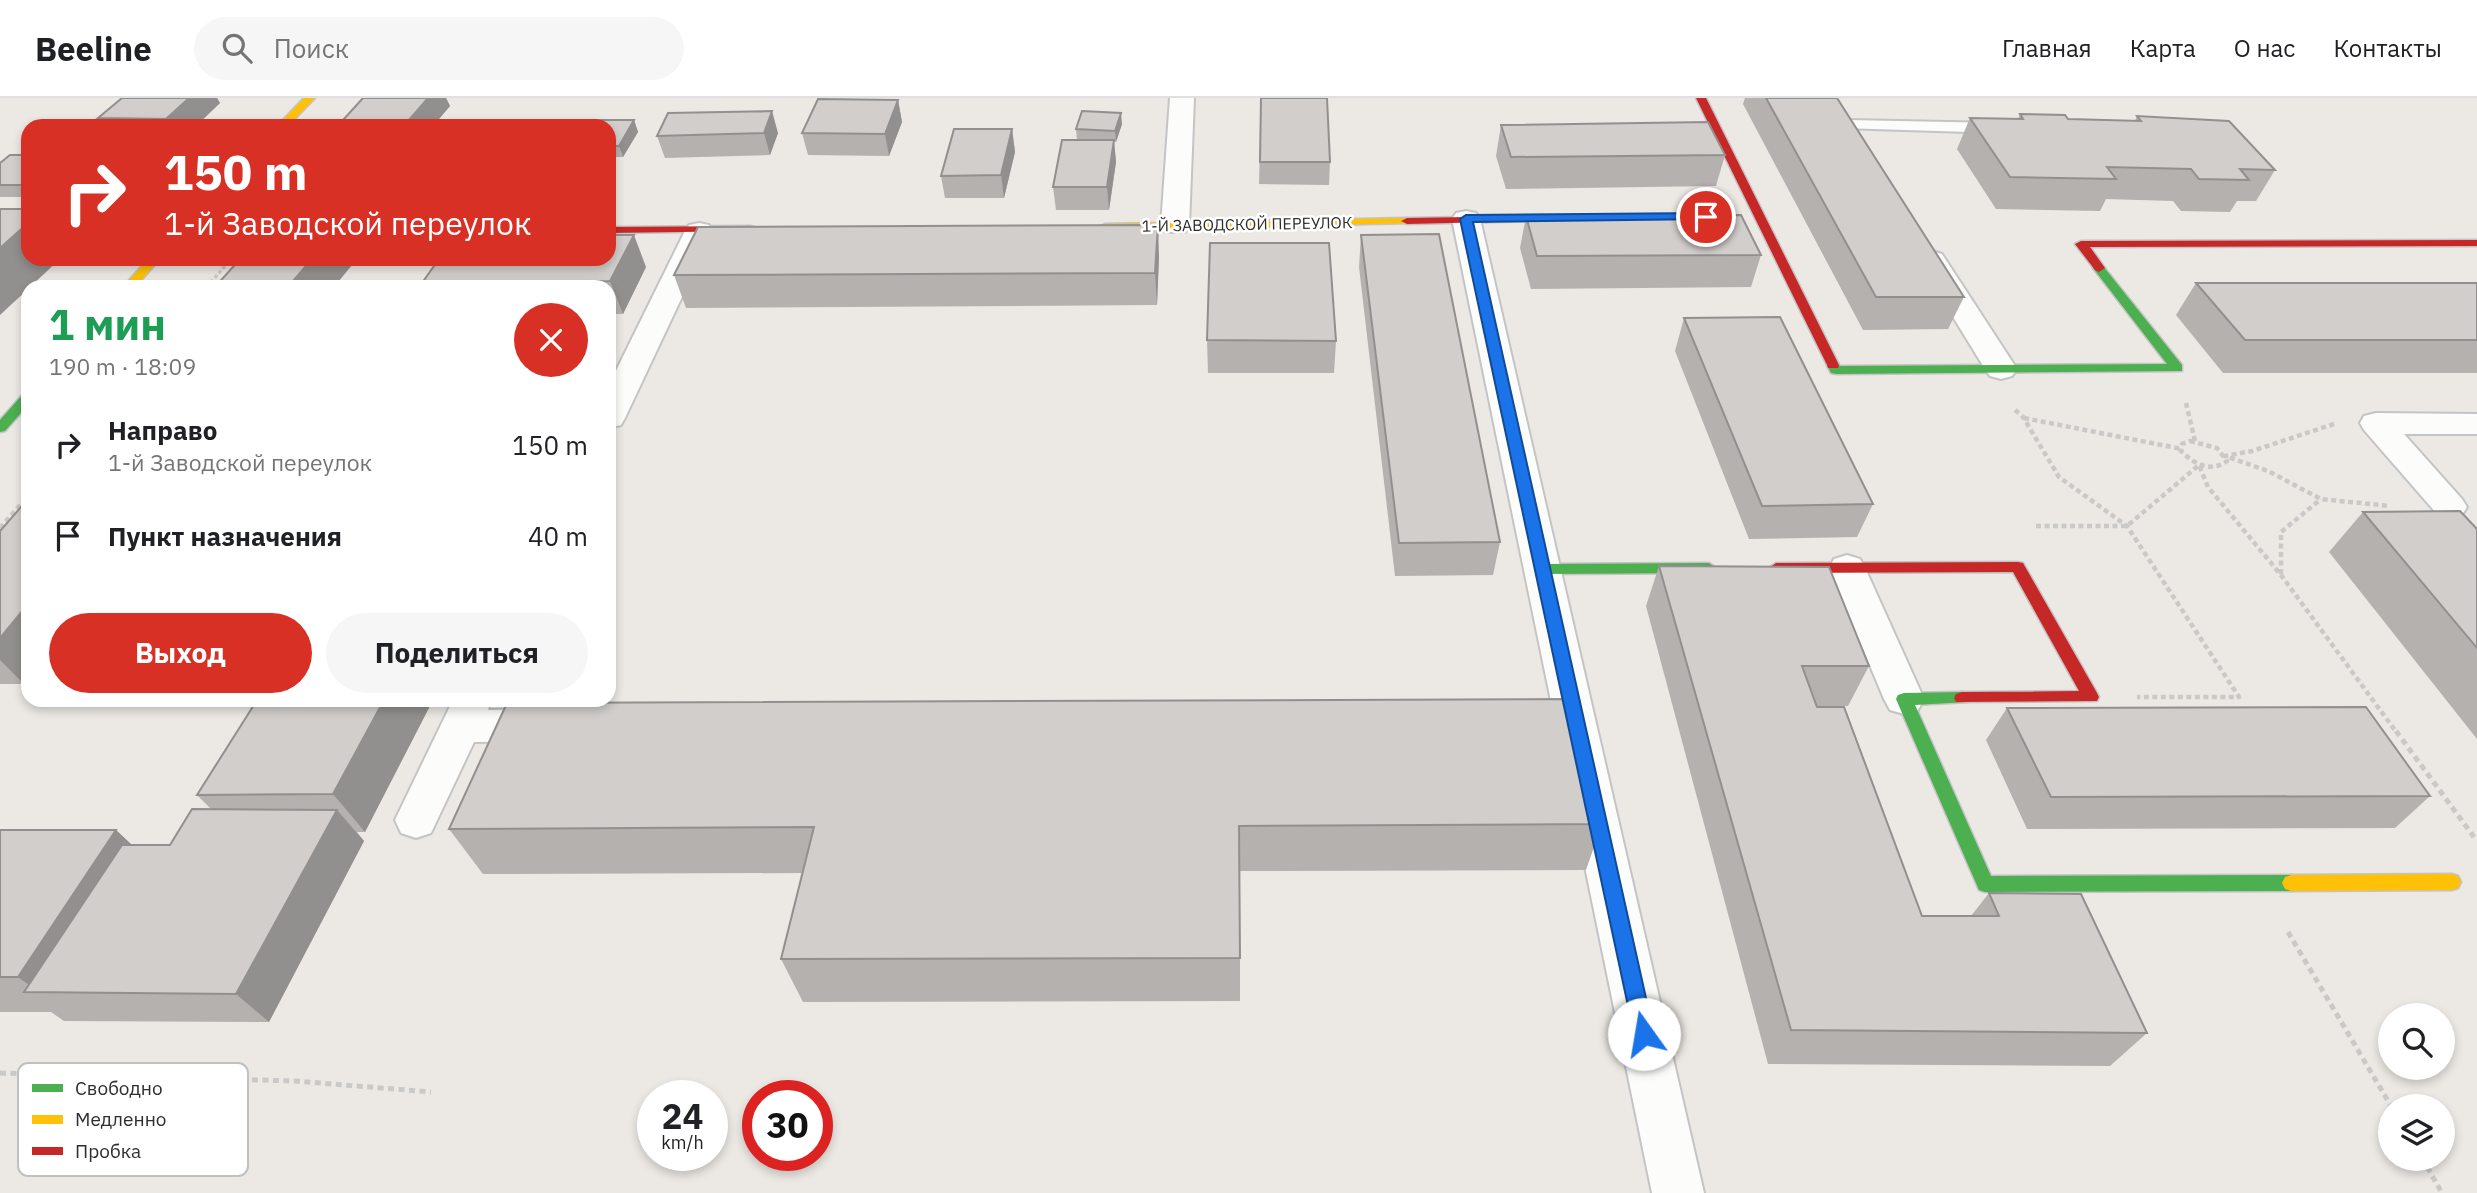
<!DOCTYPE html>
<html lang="ru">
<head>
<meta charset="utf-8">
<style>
  body { margin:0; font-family:"IBM Plex Sans",sans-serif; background:#f6f6f6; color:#202124; height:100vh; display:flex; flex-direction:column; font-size:26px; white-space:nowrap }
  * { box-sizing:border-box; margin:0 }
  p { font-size:23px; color:#757577 }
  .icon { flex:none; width:38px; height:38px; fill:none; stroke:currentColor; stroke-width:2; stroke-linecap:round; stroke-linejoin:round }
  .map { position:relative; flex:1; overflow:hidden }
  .drawer { position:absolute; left:21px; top:182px; width:595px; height:427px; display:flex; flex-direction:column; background:#fff; border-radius:21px; box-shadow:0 4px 10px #0003 }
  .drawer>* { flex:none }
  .top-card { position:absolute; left:21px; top:21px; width:595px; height:147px; border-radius:21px; box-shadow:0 4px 10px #0003; background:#d93025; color:#fff; overflow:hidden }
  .fabs { position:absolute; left:2378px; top:905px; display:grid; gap:14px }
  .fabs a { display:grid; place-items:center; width:77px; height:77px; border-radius:50%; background:#fff; box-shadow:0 4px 10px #0003; font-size:35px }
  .speed { position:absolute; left:637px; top:982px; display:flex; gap:14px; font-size:35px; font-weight:700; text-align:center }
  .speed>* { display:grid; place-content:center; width:91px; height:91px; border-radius:50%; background:#fff; box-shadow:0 4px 10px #0003; line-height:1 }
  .speed small { font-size:18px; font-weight:400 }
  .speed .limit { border:10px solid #d22; background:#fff; color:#111 }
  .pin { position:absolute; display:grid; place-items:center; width:60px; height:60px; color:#fff; margin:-30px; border:4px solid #fff; border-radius:50%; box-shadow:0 2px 7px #0007 }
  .me { position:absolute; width:77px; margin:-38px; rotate:347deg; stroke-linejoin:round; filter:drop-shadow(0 0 5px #0008) }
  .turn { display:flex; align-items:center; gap:24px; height:147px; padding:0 28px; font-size:32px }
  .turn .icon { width:91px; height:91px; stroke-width:2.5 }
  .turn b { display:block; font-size:49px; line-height:60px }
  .round { display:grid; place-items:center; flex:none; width:74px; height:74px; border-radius:37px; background:#f6f6f6 }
  .summary { display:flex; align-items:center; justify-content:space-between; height:119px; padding:0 28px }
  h1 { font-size:42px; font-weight:800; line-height:52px; color:#1e9e55 }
  .primary-button { display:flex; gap:14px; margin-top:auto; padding:14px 28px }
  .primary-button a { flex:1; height:80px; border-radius:42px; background:#d93025; color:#fff; font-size:28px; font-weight:800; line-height:80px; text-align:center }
  .primary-button a+a { background:#f6f6f6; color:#202124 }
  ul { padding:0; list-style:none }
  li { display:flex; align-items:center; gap:21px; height:91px; padding:0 28px }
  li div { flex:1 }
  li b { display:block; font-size:26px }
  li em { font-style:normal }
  header { display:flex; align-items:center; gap:42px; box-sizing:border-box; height:98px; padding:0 35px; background:#fff; border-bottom:2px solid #e0e0e0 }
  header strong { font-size:33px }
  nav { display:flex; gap:38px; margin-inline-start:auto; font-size:24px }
  .search { width:490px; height:63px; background:#f6f6f6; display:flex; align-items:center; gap:18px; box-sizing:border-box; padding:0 24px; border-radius:38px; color:#757577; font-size:26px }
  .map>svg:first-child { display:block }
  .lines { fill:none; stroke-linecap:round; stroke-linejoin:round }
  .lane-casing { stroke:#c5c4c5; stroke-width:4 }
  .street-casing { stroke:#c5c4c5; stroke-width:4 }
  .fast-casing { stroke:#c5c4c5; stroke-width:3 }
  .slow-casing { stroke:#c5c4c5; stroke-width:3 }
  .jam-casing { stroke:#c5c4c5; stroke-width:3 }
  .path-far2 { stroke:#c9c9c8; stroke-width:3.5; stroke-dasharray:3.5 2.5; stroke-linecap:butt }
  .path-far1 { stroke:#c9c9c8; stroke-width:4.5; stroke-dasharray:5 3.5; stroke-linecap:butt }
  .path { stroke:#c9c9c8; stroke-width:5; stroke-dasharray:6 4.5; stroke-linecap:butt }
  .lane { fill:#fcfcfb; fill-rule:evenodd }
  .street { fill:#fcfcfb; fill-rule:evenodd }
  .fast { fill:#4caf50; fill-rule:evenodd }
  .slow { fill:#ffc107; fill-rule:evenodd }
  .jam { fill:#c62828; fill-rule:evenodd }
  .wall { fill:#b4b1af }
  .shaded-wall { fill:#92908e }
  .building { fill:#d1cecb; stroke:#92908e; stroke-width:2 }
  .route { fill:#1a73e8; stroke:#114b97; stroke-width:2 }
  .labels { text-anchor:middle; stroke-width:5; stroke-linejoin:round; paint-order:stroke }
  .far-street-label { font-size:16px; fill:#2e2e2e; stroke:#fff }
  .key { fill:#fff; stroke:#c0c0c0; stroke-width:2 }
  .key-label { font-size:19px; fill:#2e2e2e }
</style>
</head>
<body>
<header>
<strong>Beeline</strong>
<div class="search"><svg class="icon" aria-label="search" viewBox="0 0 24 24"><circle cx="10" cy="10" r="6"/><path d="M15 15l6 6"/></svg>Поиск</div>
<nav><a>Главная</a><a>Карта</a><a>О нас</a><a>Контакты</a></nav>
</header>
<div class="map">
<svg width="2477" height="1095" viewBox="0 0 2477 1095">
  <rect width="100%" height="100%" fill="#ece8e4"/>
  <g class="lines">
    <defs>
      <path id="lane" d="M1847 22 2000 25 2008 30 2000 35 1841 30 1839 27Z"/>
      <path id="street" d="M1170 0H1194L1189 128 1185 134H1165L1161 128Z
        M1466 113 1476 115 1480 121 1704 1095H1652L1452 121 1456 115Z
        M699 125 709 127 713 133 625 320 621 327 609 330V287L685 133 689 127Z
        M1932 153 1942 156 2017 271 2012 278 2001 281 1990 278 1985 271 1918 162 1922 156Z
        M2376 315 2477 316V336H2404L2462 401 2467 409 2462 417 2450 421 2438 417 2364 332 2360 325 2364 318Z
        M1847 457 1860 461 1865 470 1924 601 1918 612 1904 616 1890 612 1884 601 1829 470 1834 461Z
        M453 602H491L488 612 550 611 564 616 570 627 564 638 550 643 474 644 431 735 416 740 401 735 395 722Z"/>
      <path id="fast" d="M2099 166 2103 168 2182 267V273L1836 276 1831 275 1827 267 1833 263 1840 268 2167 266 2093 170Z
        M28 295V307L5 333 0 334V322L23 296Z
        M1709 465 1716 470 1709 475 1543 476 1536 471 1543 466Z
        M1962 594 1968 596 1970 600 1968 604 1915 607 1991 778 2291 777 2297 779 2300 785 2297 791 2291 793 1985 794 1979 792 1896 601 1898 597 1904 595Z"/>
      <path id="slow" d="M304 0H315L288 28H277Z
        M1407 120 1411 121V125L1105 132 1099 129 1105 126Z
        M148 161H160L135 189H123Z
        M2452 776 2458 778 2461 784 2458 790 2452 792 2291 793 2285 791 2282 785 2285 779 2291 777Z"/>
      <path id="jam" d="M1696 0H1706L1839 267 1838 270H1828L1827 267Z
        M1576 117 1580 118V122L1407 126 1401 123 1407 120Z
        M750 128 754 129V133L609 135V129Z
        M2477 142V148L2090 149 2105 170 2099 174 2095 172 2075 146 2081 143Z
        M2018 464 2023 465 2097 595 2099 599 2097 603 1956 604 1954 600 1956 596 1962 594 2079 593 2013 474 1776 475 1769 470 1776 465Z"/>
    </defs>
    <use href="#lane" class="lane-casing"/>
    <use href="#street" class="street-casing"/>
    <use href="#fast" class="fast-casing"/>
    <use href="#slow" class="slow-casing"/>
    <use href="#jam" class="jam-casing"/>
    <path class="path-far2" d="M207 189 231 161"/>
    <path class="path-far1" d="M2186 305 2195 343
      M2015 312 2023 319 2059 379 2127 428 2239 599H2137
      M2024 320 2182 351
      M2334 326 2252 353 2225 358 2268 373 2321 401 2390 408
      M2190 343 2217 350 2227 363C2211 375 2194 366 2181 353L2182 346Z
      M2036 428H2127L2199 367 2208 389 2281 477 2397 635
      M0 430 28 398
      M2281 476V434L2321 401"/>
    <path class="path" d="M2396 633 2474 739
      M2288 834 2391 1008
      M0 975 295 983 431 994
      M2422 1060 2442 1095"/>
    <use href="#lane" class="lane"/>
    <use href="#street" class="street"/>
    <use href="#fast" class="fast"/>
    <use href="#slow" class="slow"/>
    <use href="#jam" class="jam"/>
  </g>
  <path class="wall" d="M122 0H217L220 5 196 28H103L98 20Z
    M363 0H446L450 8 433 28H346L343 22Z
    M1261 0 1330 64 1329 87 1259 86Z
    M1745 0H1837L1964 199 1948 231 1863 232 1743 6Z
    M898 2 902 24 889 58 808 57 802 35Z
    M2020 16 2068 21 2135 23 2137 18 2275 72 2256 103H2237L2230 114 2181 113 2173 103 2106 101 2100 113 1996 111 1957 51 1970 20 2018 21Z
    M634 22 638 34 623 59H609V28Z
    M1122 26 1116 44H1114L1116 64 1109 112H1056L1053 89 1077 42 1076 31Z
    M1501 27 1725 57 1716 88 1506 91 1496 58Z
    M1012 31 1015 54 1004 100H945L941 78Z
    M778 35 770 57 665 60 657 38Z
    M28 57V99H0V65Z
    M1526 118 1761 157 1751 189 1531 191 1520 150Z
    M1361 137 1500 444 1493 477 1395 478 1359 169Z
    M1159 159 1157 207 686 210 674 177Z
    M646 169 623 216H609V189H424L422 185Z
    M2196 185H2477V275H2223L2176 217Z
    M1684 220 1873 406 1857 439 1749 441 1675 253Z
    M1207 242 1336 243 1334 275H1208Z
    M28 401V580L24 586H0V433Z
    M2363 414 2477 431V641L2329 454Z
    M1659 468 1869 568 1848 608H1817L1922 818H1971L1989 795 2147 935 2110 968 1768 966 1646 508Z
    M257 602H433L365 734H357L364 743 269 924 64 923 51 914H0V732H116L131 747H170L211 711 197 697Z
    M2007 610 2430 698 2395 730 2027 731 1986 642Z
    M1602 726 1586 772 1240 773V903L803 904 781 861 803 775 483 776 449 731Z"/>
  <path class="shaded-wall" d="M189 0H217L220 5 196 28H170L166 21Z
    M428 0H446L450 8 433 28H411L409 22Z
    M898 2 902 24 889 58 885 36Z
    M772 13 778 35 770 57 764 35Z
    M1121 15 1122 26 1116 44 1115 33Z
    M634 22 638 34 623 59 619 48Z
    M1012 31 1015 54 1004 100 1001 77Z
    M1114 42 1116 64 1109 112 1107 89Z
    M28 81V96L21 87Z
    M28 125V161H60L30 189H28V191L0 217V150Z
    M1158 127 1159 159 1157 207 1155 175Z
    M634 137 646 169 623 216 610 183Z
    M312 161H357L334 189H288Z
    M28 506V580L24 586 0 562V540Z
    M384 602H433L365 734 333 696Z
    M337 712 364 743 269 924 236 896Z
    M116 732 157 770 40 895 18 879Z"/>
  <path class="building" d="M122 0H189L166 21 98 20Z
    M363 0H428L409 22H343Z
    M1261 0H1327L1330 64H1260Z
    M1766 0H1837L1964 199H1876Z
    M818 1 898 2 885 36 802 35Z
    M772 13 764 35 657 38 668 15Z
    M1082 13 1121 15 1115 33 1076 31Z
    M2020 16 2065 17 2068 21 2141 23 2137 18 2229 23 2275 72 2240 71 2249 82 2199 81 2191 71 2107 69 2116 81 2010 79 1970 20 2023 21Z
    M579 22H634L619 48H609V28H575Z
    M1708 24 1725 57 1511 59 1501 27Z
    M954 31H1012L1001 77 941 78Z
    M1062 42H1114L1107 89H1053Z
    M10 57H28V81L21 87H0V65Z
    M0 111H28V125L0 150Z
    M1741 117 1761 157 1537 158 1526 118Z
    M1158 127 1155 175 674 177 698 129Z
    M1439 136 1500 444 1399 445 1361 137Z
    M609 137H634L610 183 422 185 439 161H609Z
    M1210 145H1329L1336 243 1207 242Z
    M240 161H312L288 189H215Z
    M2196 185H2477V242H2245Z
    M1780 219 1873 406 1762 408 1684 220Z
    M28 401V506L0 540V433Z
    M2460 413 2477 431V550L2363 414Z
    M1659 468 1829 469 1869 568H1802L1817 609H1844L1922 818H1999L1989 795 2081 796 2147 935 1791 932Z
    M1574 601 1602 726 1239 728 1240 860 781 861 814 729 449 731 507 605Z
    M257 602H384L333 696 197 697Z
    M2366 609 2430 698 2051 699 2007 610Z
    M192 711 337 712 236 896 24 894 122 747H170Z
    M0 732H116L18 879H0Z"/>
  <path class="route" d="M1706 115 1712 119 1710 121 1473 124 1654 936 1651 943 1644 945 1637 943 1634 936 1460 121 1466 117Z"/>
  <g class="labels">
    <g class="far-street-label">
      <text transform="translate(1247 126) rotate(-1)" y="6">1-Й ЗАВОДСКОЙ ПЕРЕУЛОК</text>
    </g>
  </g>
  <rect x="18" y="965" width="230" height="113" rx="10" class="key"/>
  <rect x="32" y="986" width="31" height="8" fill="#4caf50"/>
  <rect x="32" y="1017" width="31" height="9" fill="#ffc107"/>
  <rect x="32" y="1049" width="31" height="8" fill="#c62828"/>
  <g class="key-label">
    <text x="75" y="997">Свободно</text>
    <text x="75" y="1028">Медленно</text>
    <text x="75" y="1060">Пробка</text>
  </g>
</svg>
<div class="fabs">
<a><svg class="icon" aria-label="search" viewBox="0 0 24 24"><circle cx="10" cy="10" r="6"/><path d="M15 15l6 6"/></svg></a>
<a><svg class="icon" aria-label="layers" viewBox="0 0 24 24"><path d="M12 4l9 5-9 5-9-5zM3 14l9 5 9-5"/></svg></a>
</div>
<div class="speed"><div>24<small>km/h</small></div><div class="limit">30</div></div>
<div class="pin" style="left:1706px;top:119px;background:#d93025"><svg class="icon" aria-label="arrive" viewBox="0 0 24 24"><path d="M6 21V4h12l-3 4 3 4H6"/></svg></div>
<svg class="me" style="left:1644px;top:936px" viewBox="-20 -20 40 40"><circle r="19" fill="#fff"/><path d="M0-13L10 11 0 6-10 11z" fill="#1a73e8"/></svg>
<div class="top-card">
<div class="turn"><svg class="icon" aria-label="right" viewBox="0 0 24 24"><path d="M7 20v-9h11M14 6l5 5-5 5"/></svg><div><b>150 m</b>1-й Заводской переулок</div></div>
</div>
<section class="drawer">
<div class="summary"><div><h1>1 мин</h1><p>190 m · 18:09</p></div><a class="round" style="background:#d93025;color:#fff"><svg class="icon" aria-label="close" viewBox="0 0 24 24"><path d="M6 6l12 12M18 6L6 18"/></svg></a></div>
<ul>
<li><svg class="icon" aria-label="right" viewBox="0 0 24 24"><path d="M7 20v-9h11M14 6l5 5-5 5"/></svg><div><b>Направо</b><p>1-й Заводской переулок</p></div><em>150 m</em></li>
<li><svg class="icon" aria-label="arrive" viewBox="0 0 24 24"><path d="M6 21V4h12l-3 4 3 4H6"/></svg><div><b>Пункт назначения</b></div><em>40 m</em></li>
</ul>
<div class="primary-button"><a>Выход</a><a>Поделиться</a></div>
</section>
</div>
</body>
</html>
